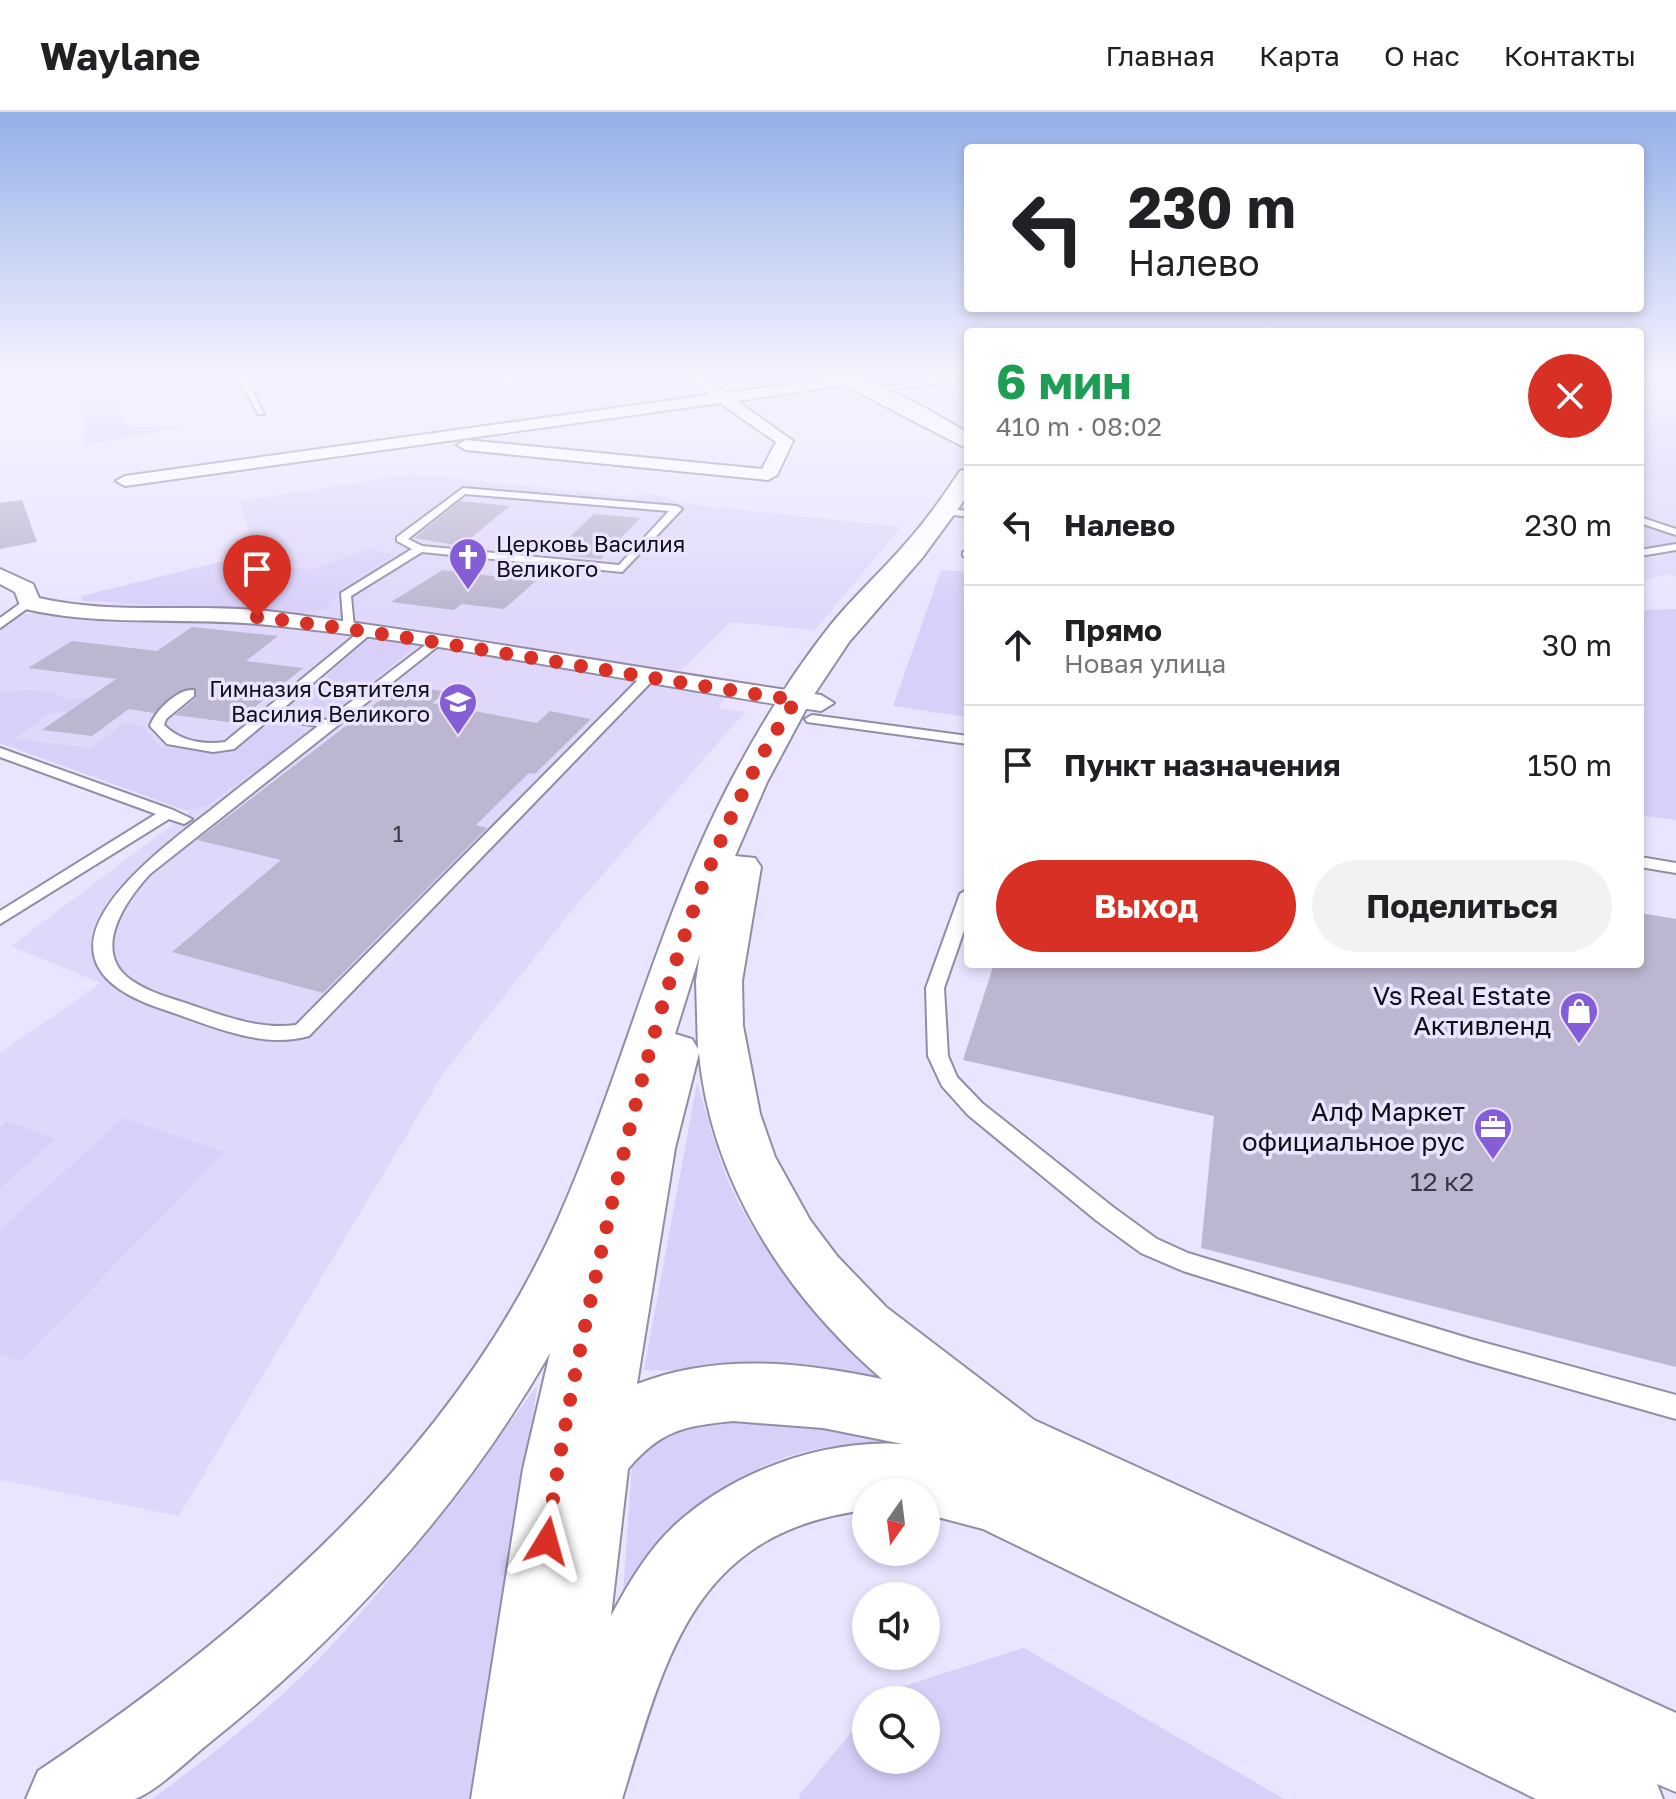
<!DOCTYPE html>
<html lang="ru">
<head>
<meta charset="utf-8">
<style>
  body { margin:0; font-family:"Golos Text",sans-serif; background:#f2f2f2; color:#202124; height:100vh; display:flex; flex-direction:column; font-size:30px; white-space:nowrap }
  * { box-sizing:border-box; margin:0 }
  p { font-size:26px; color:#757577 }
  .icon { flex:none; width:44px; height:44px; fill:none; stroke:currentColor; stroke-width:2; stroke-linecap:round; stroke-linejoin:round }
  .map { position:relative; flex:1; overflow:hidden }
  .sheet { position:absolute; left:964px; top:216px; width:680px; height:640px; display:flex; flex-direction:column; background:#fff; border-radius:8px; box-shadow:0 4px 12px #0003 }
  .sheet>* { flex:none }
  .banner { position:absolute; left:964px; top:32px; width:680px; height:168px; border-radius:8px; box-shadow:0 4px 12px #0003; background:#fff; color:#202124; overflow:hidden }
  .needle { width:52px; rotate:194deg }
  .tools { position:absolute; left:852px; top:1366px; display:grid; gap:16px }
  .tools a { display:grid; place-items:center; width:88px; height:88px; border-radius:50%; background:#fff; box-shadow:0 4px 12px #0003; font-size:40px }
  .pin { position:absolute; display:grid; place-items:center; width:68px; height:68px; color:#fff; margin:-82px -34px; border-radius:50% 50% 50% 0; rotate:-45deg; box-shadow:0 0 8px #0007 }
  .pin .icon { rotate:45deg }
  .me { position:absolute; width:88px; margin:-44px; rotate:8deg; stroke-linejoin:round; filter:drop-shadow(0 0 6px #0008) }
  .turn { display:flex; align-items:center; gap:28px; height:168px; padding:0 32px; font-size:36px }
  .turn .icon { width:104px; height:104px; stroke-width:2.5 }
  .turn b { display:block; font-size:56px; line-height:68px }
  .round { display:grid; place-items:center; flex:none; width:84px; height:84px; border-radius:42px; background:#f2f2f2 }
  .head { display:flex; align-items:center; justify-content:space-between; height:136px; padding:0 32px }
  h1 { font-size:48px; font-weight:700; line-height:60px; color:#1e9e55 }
  .button { display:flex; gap:16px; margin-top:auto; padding:16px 32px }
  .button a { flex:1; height:92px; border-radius:48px; background:#d93025; color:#fff; font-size:32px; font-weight:700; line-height:92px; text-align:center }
  .button a+a { background:#f2f2f2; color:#202124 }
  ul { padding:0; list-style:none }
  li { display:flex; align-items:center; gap:24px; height:120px; padding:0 32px; border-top:2px solid #e0e0e0 }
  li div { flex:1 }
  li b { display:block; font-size:30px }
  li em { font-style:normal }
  header { display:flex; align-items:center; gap:48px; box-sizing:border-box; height:112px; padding:0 40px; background:#fff; border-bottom:2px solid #e0e0e0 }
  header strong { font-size:38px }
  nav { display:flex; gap:44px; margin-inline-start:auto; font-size:28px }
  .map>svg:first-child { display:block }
  .built { fill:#dfd8fa }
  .green { fill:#d9d0fa }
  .building { fill:#bcb6d0 }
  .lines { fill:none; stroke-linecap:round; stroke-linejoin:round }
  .lane-casing { stroke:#928ca5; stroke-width:4 }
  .street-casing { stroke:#928ca5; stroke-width:4 }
  .secondary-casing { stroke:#928ca5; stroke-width:4 }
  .lane { fill:#fff; fill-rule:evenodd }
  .street { fill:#fff; fill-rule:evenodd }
  .secondary { fill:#fff; fill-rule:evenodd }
  .route { stroke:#d93025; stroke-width:14; stroke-dasharray:0 25.2 }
  .labels { text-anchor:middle; stroke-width:7; stroke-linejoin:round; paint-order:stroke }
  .far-poi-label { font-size:22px; fill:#100e17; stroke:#eae4ff; text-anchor:start }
  .number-label { font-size:22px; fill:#3b3845 }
  .poi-label { font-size:26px; fill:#100e17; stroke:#eae4ff; text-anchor:end }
  .near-number-label { font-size:26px; fill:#3b3845 }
</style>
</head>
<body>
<header>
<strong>Waylane</strong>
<nav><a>Главная</a><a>Карта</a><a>О нас</a><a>Контакты</a></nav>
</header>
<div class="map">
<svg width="1676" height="1687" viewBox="0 0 1676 1687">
  <rect width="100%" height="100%" fill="#eae4ff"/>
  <path class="built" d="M968 263V311L874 266 919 263Z
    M1640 355 1676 357V465L1667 462 1640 469Z
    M413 362 621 384 654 382 688 392 901 415 815 518 731 510 680 559 738 568 718 596 745 600 572 798 443 962 179 1404 0 1368V941L101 871 11 834 193 697 0 631V519L17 503 171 484 244 439 250 425 240 389Z"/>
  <path class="green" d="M72 263H108L104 286 118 295 123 310 132 315H184L83 333 86 301Z
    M1640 263H1676V369L1640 370Z
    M1640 410 1670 421 1676 428 1668 434 1640 438Z
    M369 437 394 443 344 473 327 497 306 500 83 489 81 484 219 450 312 458Z
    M941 458 968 460V605L893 594Z
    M1676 497V708L1640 703V498Z
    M374 527 409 532 413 536 342 594 319 595 302 587 365 529Z
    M28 578 53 580 66 588 92 585 70 600 50 601 15 627 91 636 124 612 142 614 160 635 231 642C255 621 272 600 304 619V624L206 694 187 699 0 631V581Z
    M697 971C707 1002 715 1034 726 1064 755 1137 836 1230 897 1277L734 1260 644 1258Z
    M123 1006 225 1040 20 1250 0 1241V1118Z
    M7 1009 55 1027 0 1076V1015Z
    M537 1274 481 1687H152C215 1641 280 1590 333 1532 407 1452 471 1362 537 1274Z
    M771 1308 822 1314 963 1345C931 1341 898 1333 866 1332 810 1330 737 1357 699 1399 672 1429 648 1463 622 1494L632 1355C662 1305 720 1309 771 1308Z
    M1023 1536H1024L1284 1687H800L799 1683 866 1603V1648H926V1588H879L885 1580Z"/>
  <path class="building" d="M22 388 37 430 0 437V391Z
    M460 389 510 394 461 434 414 426Z
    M594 402 640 406 601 447 551 442Z
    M443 458 536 469 504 497 462 492 454 498 391 490Z
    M192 515 278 524 246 549 303 556 235 611 175 603 196 586 194 575 173 582 154 601 129 597 92 624 42 618 116 567 28 556 72 529 157 539Z
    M401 572 446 580 432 591 537 611 550 599 591 607 535 662 529 661 476 713 487 716 323 881 172 840 281 748 197 728Z
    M1640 801 1676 807V1255L1201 1136 1214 1004 963 948 994 852H1640Z"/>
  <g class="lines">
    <defs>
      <path id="lane" d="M237 263H245L264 302H258Z
        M862 263H879L845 271 841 269Z
        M930 263H941L968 274V279L945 270 868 281 864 279 936 267Z
        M463 376 677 394 682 397 622 460 422 440 351 484 354 516 344 519 341 481 412 437 397 429V425ZM465 382 669 399 619 453 422 434 408 427Z
        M943 396 968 399V405L939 401V397Z
        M1640 405 1676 417V423L1640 411Z
        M1676 432V438L1640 444V438Z
        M968 439V445L963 444V440Z
        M25 488 35 491 0 516V506Z
        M364 516 374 519 279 600 327 608 432 528 442 531 150 762C126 788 90 839 131 868 149 881 172 886 194 894 227 905 261 918 296 913L642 564 654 567 309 924C260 938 208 912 162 897 10 847 148 747 212 697 247 669 282 642 318 614L270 607 234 637 213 640 167 632 150 614C155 599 178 576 194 578V584L166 607 164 613C180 629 202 633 225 630Z
        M812 603 968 624V632L807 610 805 607Z
        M0 636 173 698 192 707 184 712 169 707 0 812V799L156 702 0 645Z
        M1640 745 1676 751V761L1640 755Z
        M968 777V807L944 876 948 944 957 965 982 991 1113 1095 1157 1127 1188 1141 1471 1227 1676 1283V1307L1471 1249 1183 1159 1141 1141 1097 1109 968 1003 942 974 928 944 926 876 960 782Z"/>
      <path id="street" d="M684 263H700L726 281 845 265 852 269 845 273 737 289 793 329 777 363 768 368 466 338 457 333 466 328 762 357 776 330 720 291 125 374 116 369 125 364 709 283Z
        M0 457 33 472 39 486C117 504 196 490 275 500 457 523 639 557 821 583L834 591 821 599C637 572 454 531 269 513 186 504 103 516 21 496L15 480 0 472Z"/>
      <path id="secondary" d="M824 263C873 263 926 296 968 321V337Z
        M968 357V382L958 397 922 446 849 530 813 584 767 670 735 744 755 746 761 755 742 869 743 914 760 1002 775 1045 810 1108 837 1144 886 1195 1034 1308 1676 1601V1680L1657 1672 1663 1687H1536L983 1417 926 1402V1380H866V1398C692 1420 666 1545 622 1687H471L523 1357 550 1241C462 1394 346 1522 208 1632 189 1647 157 1679 135 1687 120 1687 47 1687 26 1687L38 1659C247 1519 453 1343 558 1107 622 963 658 807 732 667 760 614 792 562 829 515 853 485 881 460 906 431 926 409 943 384 960 359ZM700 842 696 869 698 937 692 927 675 922ZM699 941C711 1070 786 1184 882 1267 800 1250 717 1241 637 1272L675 1036ZM733 1309 823 1316 903 1332C823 1327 734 1359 675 1413 648 1438 628 1472 611 1504L628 1357C661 1318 684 1314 733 1309Z"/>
    </defs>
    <use href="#lane" class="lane-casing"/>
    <use href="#street" class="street-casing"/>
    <use href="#secondary" class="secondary-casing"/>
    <use href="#lane" class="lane"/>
    <use href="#street" class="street"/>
    <use href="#secondary" class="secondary"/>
  </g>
  <linearGradient id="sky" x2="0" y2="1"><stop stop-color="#95b0e8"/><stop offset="0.53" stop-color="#f6f3ff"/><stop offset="1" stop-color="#f6f3ff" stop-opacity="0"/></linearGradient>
  <rect width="1676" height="499" fill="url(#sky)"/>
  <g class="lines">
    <path class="route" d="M257 505C438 527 616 562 796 588 699 732 651 923 612 1091 587 1203 562 1315 547 1429"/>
  </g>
  <defs>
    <symbol id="church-pin" viewBox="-11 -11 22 30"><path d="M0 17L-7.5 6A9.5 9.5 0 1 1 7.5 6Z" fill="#845dd7" stroke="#eae4ff"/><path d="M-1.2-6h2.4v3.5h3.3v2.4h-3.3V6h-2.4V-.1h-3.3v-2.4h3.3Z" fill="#fff"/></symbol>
    <symbol id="school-pin" viewBox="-11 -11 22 30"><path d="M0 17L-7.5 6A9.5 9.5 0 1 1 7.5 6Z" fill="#845dd7" stroke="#eae4ff"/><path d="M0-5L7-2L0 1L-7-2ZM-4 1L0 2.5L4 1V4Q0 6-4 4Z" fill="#fff"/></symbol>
    <symbol id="shop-pin" viewBox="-11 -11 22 30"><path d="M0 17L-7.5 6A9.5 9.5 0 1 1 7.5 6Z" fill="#845dd7" stroke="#eae4ff"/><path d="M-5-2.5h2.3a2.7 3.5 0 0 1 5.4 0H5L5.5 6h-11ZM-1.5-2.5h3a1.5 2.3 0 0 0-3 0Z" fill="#fff"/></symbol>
    <symbol id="office-pin" viewBox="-11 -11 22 30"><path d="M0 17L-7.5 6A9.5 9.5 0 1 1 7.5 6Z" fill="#845dd7" stroke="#eae4ff"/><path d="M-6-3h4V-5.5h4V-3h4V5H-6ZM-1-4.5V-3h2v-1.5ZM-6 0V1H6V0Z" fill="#fff"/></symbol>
  </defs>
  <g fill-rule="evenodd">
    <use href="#church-pin" x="446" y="423" width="44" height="60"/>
    <use href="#school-pin" x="436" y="568" width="44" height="60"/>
    <use href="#shop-pin" x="1557" y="877" width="44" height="60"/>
    <use href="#office-pin" x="1471" y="993" width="44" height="60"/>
  </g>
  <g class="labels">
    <g class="far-poi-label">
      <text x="496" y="440">Церковь Василия<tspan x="496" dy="25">Великого</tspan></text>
      <text x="430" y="585" text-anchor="end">Гимназия Святителя<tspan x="430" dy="25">Василия Великого</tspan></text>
    </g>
    <g class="number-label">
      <text x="398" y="730">1</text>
    </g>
    <g class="poi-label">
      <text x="1551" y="893">Vs Real Estate<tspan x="1551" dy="30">Активленд</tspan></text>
      <text x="1465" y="1009">Алф Маркет<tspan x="1465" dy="30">официальное рус</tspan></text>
    </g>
    <g class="near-number-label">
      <text x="1442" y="1079">12 к2</text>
    </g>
  </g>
</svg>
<div class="tools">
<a><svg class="needle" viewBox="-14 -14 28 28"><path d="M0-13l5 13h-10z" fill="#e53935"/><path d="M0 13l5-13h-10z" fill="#757577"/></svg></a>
<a><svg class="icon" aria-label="sound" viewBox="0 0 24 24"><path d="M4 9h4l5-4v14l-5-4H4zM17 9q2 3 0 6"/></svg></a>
<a><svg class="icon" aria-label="search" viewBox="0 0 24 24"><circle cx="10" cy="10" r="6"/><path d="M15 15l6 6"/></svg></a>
</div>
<div class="pin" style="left:257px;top:505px;background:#d93025"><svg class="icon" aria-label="arrive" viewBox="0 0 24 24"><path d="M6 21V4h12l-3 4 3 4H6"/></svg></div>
<svg class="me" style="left:547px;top:1429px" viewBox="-20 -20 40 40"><path d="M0-17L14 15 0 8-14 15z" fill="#d93025" stroke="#fff" stroke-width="4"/></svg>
<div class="banner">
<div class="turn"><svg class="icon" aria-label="left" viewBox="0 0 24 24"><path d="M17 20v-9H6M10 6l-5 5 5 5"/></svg><div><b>230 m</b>Налево</div></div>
</div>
<section class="sheet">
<div class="head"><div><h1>6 мин</h1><p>410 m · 08:02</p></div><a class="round" style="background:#d93025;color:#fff"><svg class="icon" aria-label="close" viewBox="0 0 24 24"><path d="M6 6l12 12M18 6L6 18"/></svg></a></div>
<ul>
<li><svg class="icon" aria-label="left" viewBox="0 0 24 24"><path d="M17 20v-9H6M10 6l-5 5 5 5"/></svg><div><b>Налево</b></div><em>230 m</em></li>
<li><svg class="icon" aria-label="ahead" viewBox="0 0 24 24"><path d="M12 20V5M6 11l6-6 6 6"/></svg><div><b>Прямо</b><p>Новая улица</p></div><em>30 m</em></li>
<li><svg class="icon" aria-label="arrive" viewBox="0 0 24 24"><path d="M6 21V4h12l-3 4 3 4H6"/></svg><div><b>Пункт назначения</b></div><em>150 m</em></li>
</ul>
<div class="button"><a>Выход</a><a>Поделиться</a></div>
</section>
</div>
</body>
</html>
